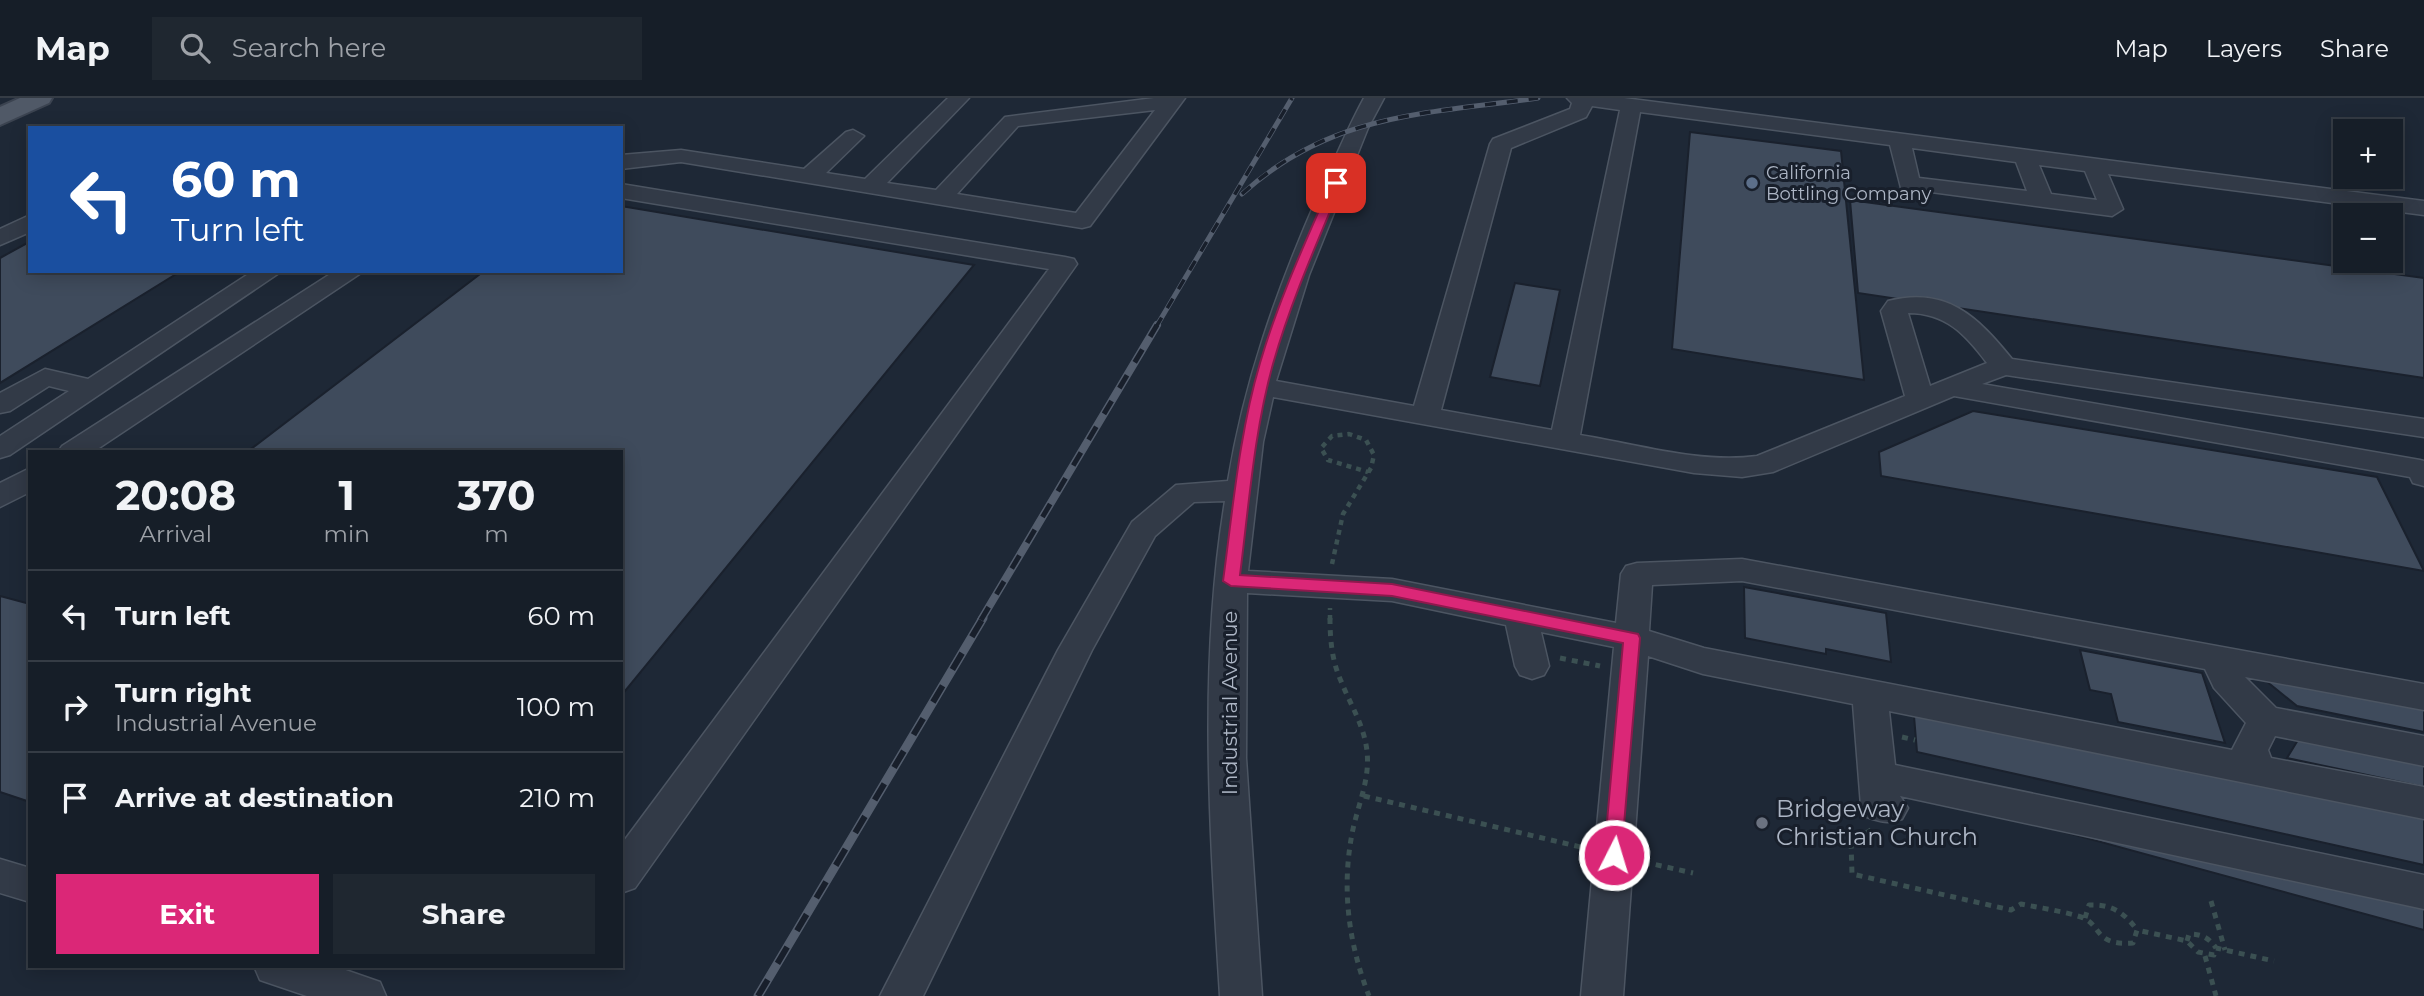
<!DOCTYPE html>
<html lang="en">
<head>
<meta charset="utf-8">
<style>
  body { margin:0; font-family:Montserrat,sans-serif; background:#1f2730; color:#f1f3f6; height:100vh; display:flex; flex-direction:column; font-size:26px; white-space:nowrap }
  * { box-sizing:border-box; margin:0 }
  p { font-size:23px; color:#9ea2a8 }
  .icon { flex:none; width:38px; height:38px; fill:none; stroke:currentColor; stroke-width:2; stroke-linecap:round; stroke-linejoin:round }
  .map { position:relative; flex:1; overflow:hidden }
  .side { position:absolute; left:28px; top:352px; width:595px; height:518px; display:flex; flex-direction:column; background:#161e28; border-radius:0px; box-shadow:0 4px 18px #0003,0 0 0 2px #353c45 }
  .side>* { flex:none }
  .guide { position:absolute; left:28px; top:28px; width:595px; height:147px; border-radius:0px; box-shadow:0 4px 18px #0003,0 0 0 2px #353c45; background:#1a4fa0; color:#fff; overflow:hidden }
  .fabs { position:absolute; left:2333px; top:21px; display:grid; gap:14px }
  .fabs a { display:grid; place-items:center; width:70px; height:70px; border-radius:0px; background:#161e28; box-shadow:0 4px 18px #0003,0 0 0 2px #353c45; font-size:35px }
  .pin { position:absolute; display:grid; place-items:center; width:60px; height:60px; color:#fff; margin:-30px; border-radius:14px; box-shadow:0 4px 10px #0006 }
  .me { position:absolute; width:77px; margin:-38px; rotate:5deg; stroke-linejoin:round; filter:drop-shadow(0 0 5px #0008) }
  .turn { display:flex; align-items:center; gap:24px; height:147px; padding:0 28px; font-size:32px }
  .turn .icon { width:91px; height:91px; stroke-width:2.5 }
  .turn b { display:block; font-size:49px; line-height:60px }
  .eta { display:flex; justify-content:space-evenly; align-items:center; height:119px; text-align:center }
  .eta b { font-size:42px; font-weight:700; line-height:49px }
  .button { display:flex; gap:14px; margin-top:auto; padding:14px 28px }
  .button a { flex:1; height:80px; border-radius:0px; background:#db2777; color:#fff; font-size:28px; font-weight:700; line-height:80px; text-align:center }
  .button a+a { background:#1f2730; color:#f1f3f6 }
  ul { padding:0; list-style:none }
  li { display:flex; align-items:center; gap:21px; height:91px; padding:0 28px; border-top:2px solid #353c45 }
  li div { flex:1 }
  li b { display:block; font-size:26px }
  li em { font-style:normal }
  header { display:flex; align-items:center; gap:42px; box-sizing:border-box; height:98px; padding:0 35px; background:#161e28; border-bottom:2px solid #353c45 }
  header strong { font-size:33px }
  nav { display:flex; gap:38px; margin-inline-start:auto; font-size:24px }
  .search { width:490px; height:63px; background:#1f2730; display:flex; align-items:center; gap:18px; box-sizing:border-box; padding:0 24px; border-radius:0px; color:#9ea2a8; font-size:26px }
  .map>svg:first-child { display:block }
  .building { fill:#3f4b5c; stroke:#1a212d; stroke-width:2 }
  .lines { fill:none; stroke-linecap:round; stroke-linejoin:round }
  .minor-casing { stroke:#4c5562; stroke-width:3 }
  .major-casing { stroke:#3b4350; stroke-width:4 }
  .path-far1 { stroke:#3b5052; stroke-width:4.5; stroke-dasharray:5 5; stroke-linecap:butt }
  .path { stroke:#3b5052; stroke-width:5; stroke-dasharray:6 6; stroke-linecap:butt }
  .minor { fill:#323a47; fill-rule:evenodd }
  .major { fill:#505967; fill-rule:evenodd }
  .rail-far2-casing { stroke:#545e6e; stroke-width:5 }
  .rail-far1-casing { stroke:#545e6e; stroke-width:8 }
  .rail-casing { stroke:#545e6e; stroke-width:9 }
  .rail-far2 { stroke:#181f2b; stroke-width:3.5; stroke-dasharray:11; stroke-linecap:butt }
  .rail-far1 { stroke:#181f2b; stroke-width:5; stroke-dasharray:15; stroke-linecap:butt }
  .rail { stroke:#181f2b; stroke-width:6; stroke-dasharray:19; stroke-linecap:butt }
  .route { fill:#db2777; stroke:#8e194d; stroke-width:2 }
  .service-dot { fill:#5c6f8a; stroke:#181f2b; stroke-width:2.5 }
  .worship-dot { fill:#6b7280; stroke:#181f2b; stroke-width:2.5 }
  .labels { text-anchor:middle; stroke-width:6; stroke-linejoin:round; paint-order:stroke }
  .far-poi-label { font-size:18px; fill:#acb5c4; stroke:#181f2b; text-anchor:start }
  .street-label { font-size:21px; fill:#acb5c4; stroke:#181f2b }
  .near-poi-label { font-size:24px; fill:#acb5c4; stroke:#181f2b; text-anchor:start }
</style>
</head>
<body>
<header>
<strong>Map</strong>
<div class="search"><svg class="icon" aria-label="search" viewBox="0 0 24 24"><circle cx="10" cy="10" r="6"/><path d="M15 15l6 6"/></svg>Search here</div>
<nav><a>Map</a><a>Layers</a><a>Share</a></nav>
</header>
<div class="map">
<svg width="2424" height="898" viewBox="0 0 2424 898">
  <rect width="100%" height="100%" fill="#1e2836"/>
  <path class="building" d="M1690 34 1841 53 1864 282 1672 251Z
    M1850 102 2424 180V280L1858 195Z
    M621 108 974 167 621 598V354H247L484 173H621Z
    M29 144 30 173H181L0 285V160Z
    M1515 185 1560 192 1540 288 1490 279Z
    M1973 313 2377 379 2424 473 1881 378 1879 354Z
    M1744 489 1886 515 1891 564 1826 551V556L1745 540Z
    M0 498 30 506V704L0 694Z
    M2080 552 2202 575 2225 645 2118 624 2111 596 2090 592Z
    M2255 574 2424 608V634L2297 608Z
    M1913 606 2424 716V767L1917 654Z
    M2301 637 2424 661V689L2287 660Z
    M1910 692 2424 810V832Z"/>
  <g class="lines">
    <defs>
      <path id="minor" d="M948 0H969L887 85 936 92 1005 19 1154 0H1185L1090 128 1082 130 681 64 621 71V57L681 52 804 71 846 34 853 32 864 38 826 75 865 81ZM1155 12 1076 115 957 96 1018 28Z
        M1364 0H1384L1368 30 1309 177 1276 283 1414 308 1490 46 1493 41 1570 11 1572 5 1567 0H1624L2424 103V117L2108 76 2123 111 2112 118 1901 90 1890 47 1640 14 1580 337C1636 346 1700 366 1757 358L1905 298 1881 213 1888 203C1947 188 1978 219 2012 261L2424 321V339L2006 277 1982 286 2420 362 2424 363V388L2413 385 2410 379 1954 298 1773 374 1742 379 1694 375 1273 299 1263 344 1248 473 1392 481 1616 525 1621 476 1626 468 1637 465 1742 461 2424 586V612L2245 579 2276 610 2424 638V668L2275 638 2268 652 2271 660 2424 689V721L1889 613 1895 667 2424 777V811L1900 698 1908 710 1902 721C1888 726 1881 724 1867 719L1861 708 1853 606 1703 576 1648 558 1623 898H1581L1614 549 1541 534 1549 568 1544 577 1532 581 1520 577 1515 568 1506 527 1392 503 1247 495 1246 660 1262 898H1220C1210 734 1198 566 1225 403L1194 404 1155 438 1092 552 923 898H880L1058 552 1132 424 1176 387 1228 383C1244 284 1276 194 1316 102 1332 68 1346 33 1364 0ZM1592 8 1620 12 1552 332 1441 312 1511 50 1586 19ZM1912 50 2016 64 2027 93 1919 80ZM2039 67 2085 73 2097 102 2051 96ZM1908 215C1946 215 1965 236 1987 265L1930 288ZM1742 483 2205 571 2214 590 2246 625 2232 652 1704 550 1649 533 1652 487Z
        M621 86 1065 159 1074 161 1077 166 635 790 621 795V747L1049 171 621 100Z
        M30 117V134L0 147V131Z
        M253 173H282L10 357 0 360V338L69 293 49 288 10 313 0 315V295L45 271 88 281Z
        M335 173H364L93 354H58L62 348Z
        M30 370V394L0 409V385Z
        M0 761 30 770V804L0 795Z
        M254 868H334L380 884 386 898H307L260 882Z"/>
      <path id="major" d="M20 0H52L49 5 0 27V9Z"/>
    </defs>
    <use href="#minor" class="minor-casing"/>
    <use href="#major" class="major-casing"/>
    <path class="path-far1" d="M1332 466 1343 416 1371 370 1374 357 1366 342 1349 336 1332 338 1321 350 1328 362 1368 374
      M1330 522V510"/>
    <path class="path" d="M1330 520C1330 542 1332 563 1341 583 1350 606 1364 627 1367 653 1370 681 1359 704 1353 731 1341 788 1348 844 1369 898
      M1560 560 1600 568
      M1902 639 1915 642
      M1364 698 1585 750
      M1871 732 1851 744 1852 776 2011 812 2021 806C2041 810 2062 813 2081 819 2102 826 2093 848 2133 845L2137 832 2187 843 2198 854 2214 857 2216 850 2274 863
      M1644 764 1693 775
      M2211 803 2225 852
      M2085 820 2089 807C2111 806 2124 814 2137 832
      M2187 843 2189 836C2202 836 2209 840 2216 850
      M2205 858 2216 898"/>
    <use href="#minor" class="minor"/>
    <use href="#major" class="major"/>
    <defs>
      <path id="rail-far2" d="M1242 96C1331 15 1425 16 1538 0
        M1156 229 1292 0"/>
      <path id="rail-far1" d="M981 522 1157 227"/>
      <path id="rail" d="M758 898 983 520"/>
    </defs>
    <use href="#rail-far2" class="rail-far2-casing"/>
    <use href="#rail-far1" class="rail-far1-casing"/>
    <use href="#rail" class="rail-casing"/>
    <use href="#rail-far2" class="rail-far2"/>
    <use href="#rail-far1" class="rail-far1"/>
    <use href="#rail" class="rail"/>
  </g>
  <path class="route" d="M1336 82 1342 85C1317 145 1291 203 1273 266 1254 334 1249 407 1240 477L1392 486 1638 536 1640 540 1621 762 1614 765 1607 762 1604 757 1623 545 1392 498 1231 488 1223 483C1233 410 1239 336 1260 265 1278 203 1305 145 1331 85Z"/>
  <circle class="service-dot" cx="1752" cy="85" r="7"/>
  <circle class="worship-dot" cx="1762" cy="725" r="7"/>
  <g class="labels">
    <g class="far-poi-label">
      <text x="1766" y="81">California<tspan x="1766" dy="21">Bottling Company</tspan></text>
    </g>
    <g class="street-label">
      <text transform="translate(1230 605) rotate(-90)" y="7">Industrial Avenue</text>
    </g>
    <g class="near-poi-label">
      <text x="1776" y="719">Bridgeway<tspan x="1776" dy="28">Christian Church</tspan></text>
    </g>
  </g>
</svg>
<div class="fabs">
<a>+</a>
<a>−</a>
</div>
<div class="pin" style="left:1336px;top:85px;background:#d93025"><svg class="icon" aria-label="arrive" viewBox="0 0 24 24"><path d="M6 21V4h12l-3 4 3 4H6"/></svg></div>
<svg class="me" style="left:1614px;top:757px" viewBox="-20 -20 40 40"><circle r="17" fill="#db2777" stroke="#fff" stroke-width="3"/><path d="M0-11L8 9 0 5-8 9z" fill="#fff"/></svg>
<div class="guide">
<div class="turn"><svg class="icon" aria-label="left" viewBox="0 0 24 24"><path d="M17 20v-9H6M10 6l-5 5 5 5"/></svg><div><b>60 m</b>Turn left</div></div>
</div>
<section class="side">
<div class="eta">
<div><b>20:08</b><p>Arrival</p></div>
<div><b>1</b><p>min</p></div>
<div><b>370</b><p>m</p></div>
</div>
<ul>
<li><svg class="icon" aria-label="left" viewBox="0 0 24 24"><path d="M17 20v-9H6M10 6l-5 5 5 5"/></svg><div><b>Turn left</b></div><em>60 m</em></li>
<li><svg class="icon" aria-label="right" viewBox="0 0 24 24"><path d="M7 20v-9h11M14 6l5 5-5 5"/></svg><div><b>Turn right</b><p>Industrial Avenue</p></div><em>100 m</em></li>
<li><svg class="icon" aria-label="arrive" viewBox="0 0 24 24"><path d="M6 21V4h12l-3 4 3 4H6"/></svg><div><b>Arrive at destination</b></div><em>210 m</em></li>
</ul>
<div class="button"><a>Exit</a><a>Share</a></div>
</section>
</div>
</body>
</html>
